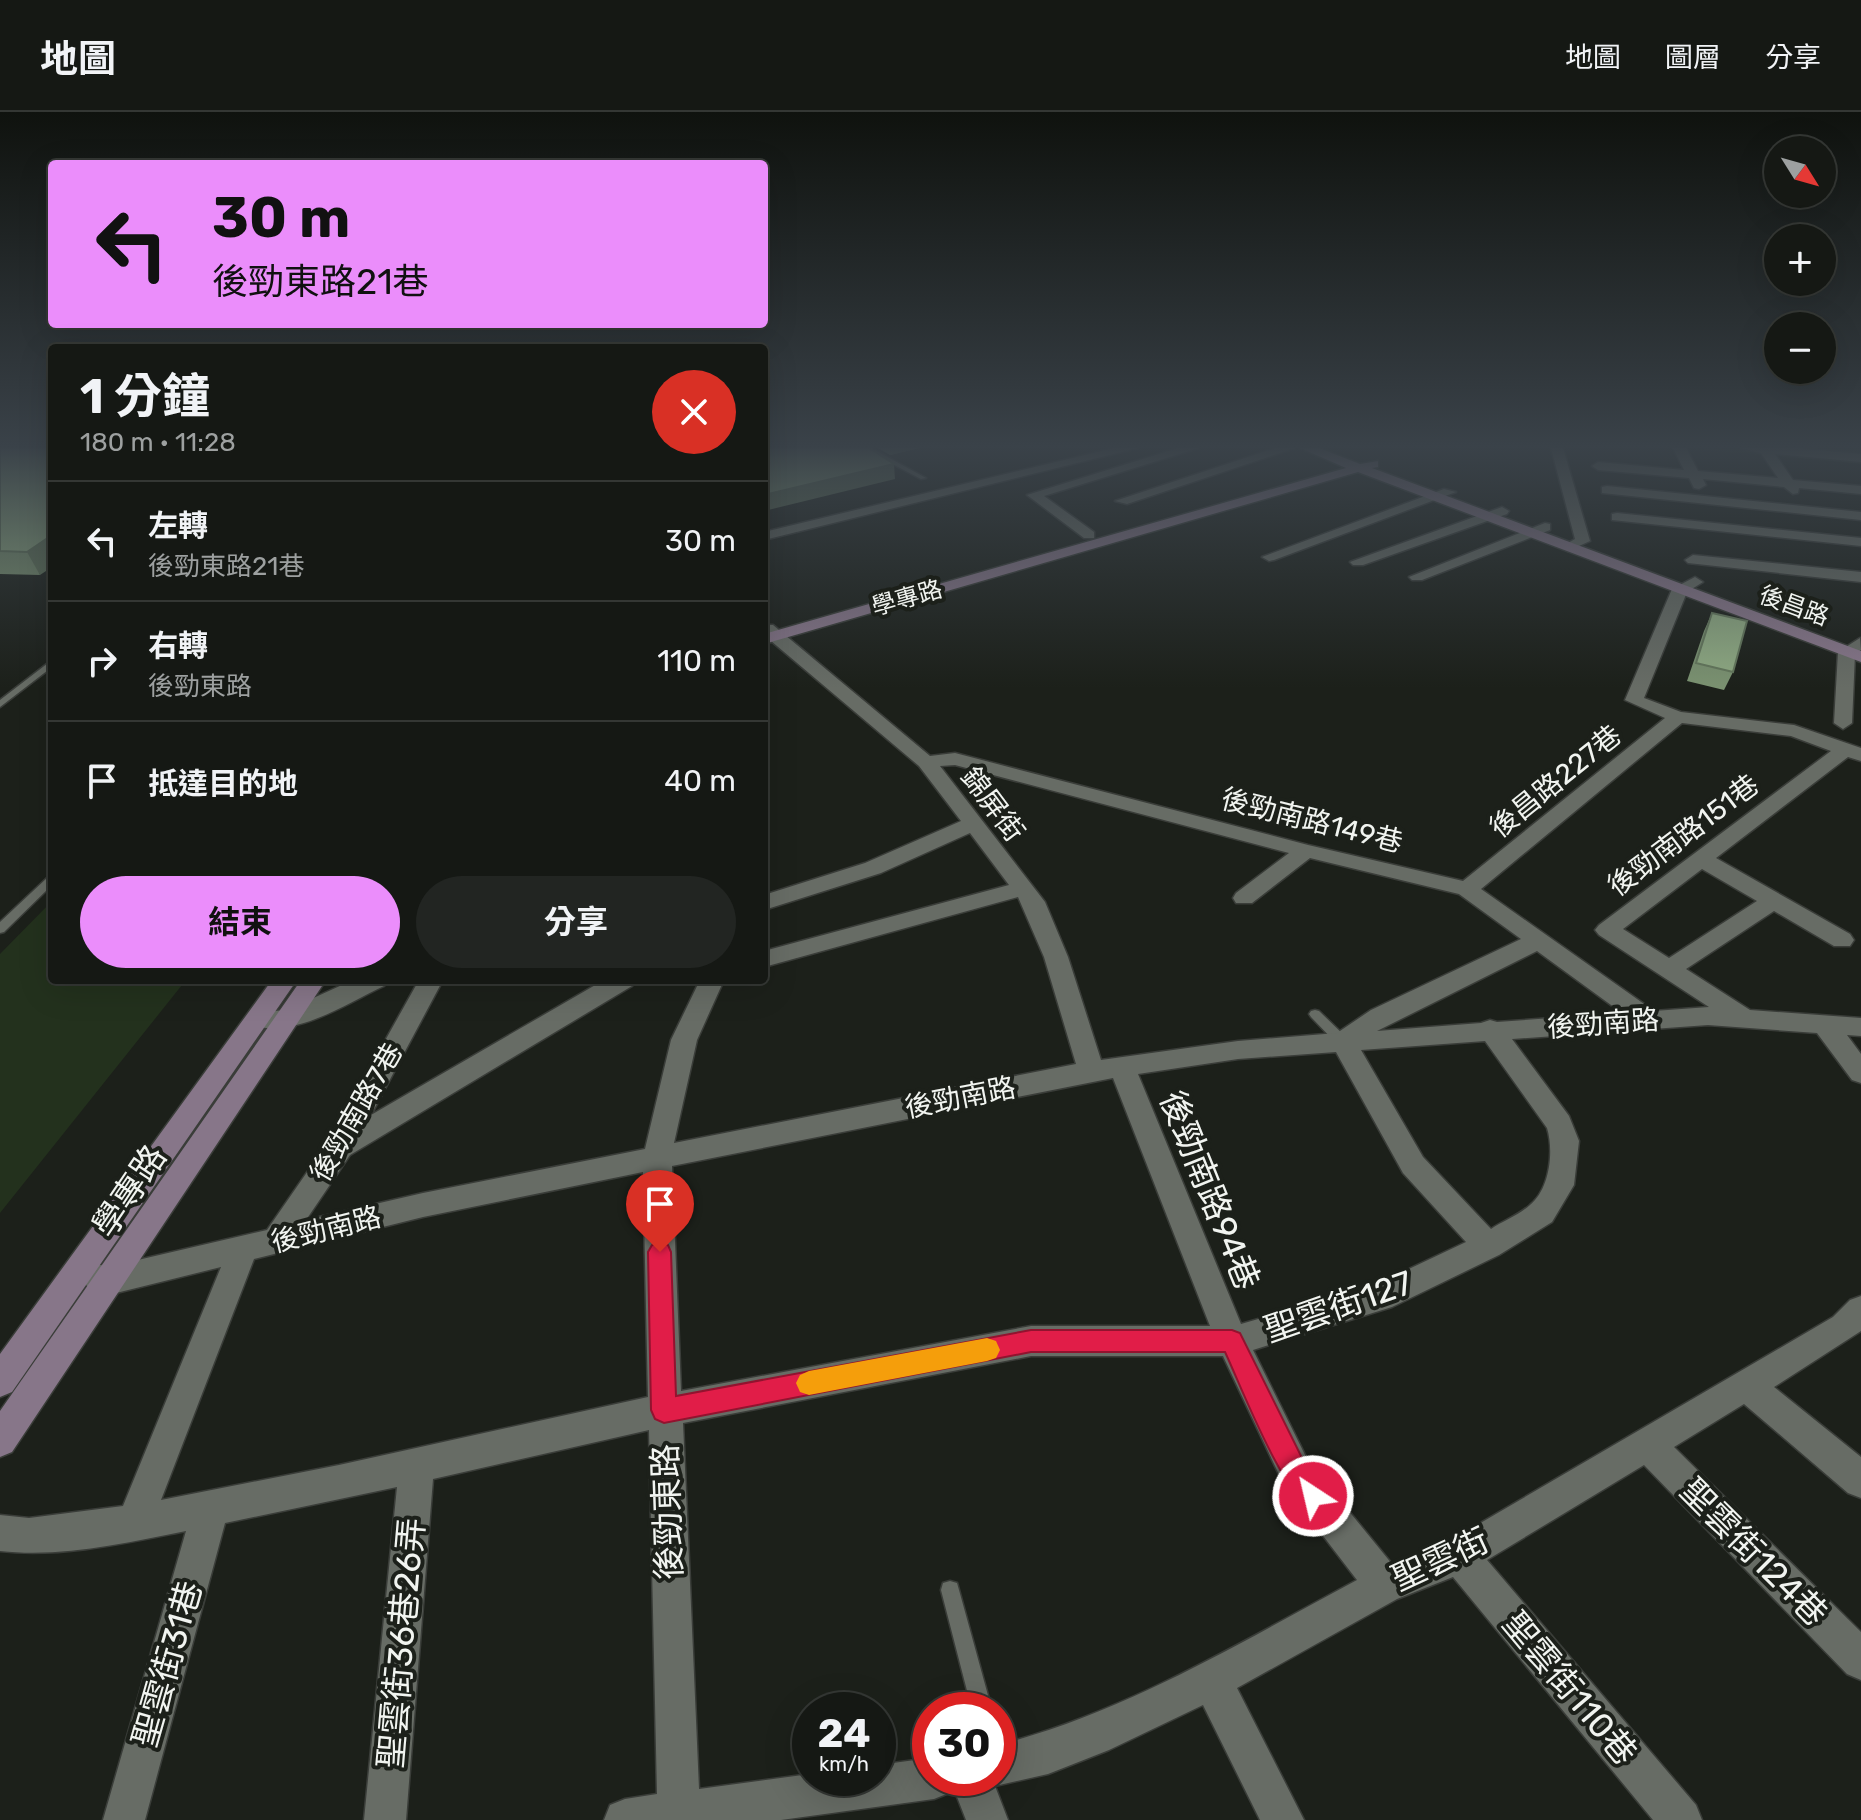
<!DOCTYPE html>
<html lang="zh-TW">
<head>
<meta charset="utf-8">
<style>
  body { margin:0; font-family:Rubik,"Noto Sans TC",sans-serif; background:#222522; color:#f1f3f6; height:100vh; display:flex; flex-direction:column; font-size:30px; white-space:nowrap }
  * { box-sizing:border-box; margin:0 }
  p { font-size:26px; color:#9da0a0 }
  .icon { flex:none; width:44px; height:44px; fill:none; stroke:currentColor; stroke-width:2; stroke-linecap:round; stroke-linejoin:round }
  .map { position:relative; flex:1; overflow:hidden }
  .sheet { position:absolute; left:48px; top:232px; width:720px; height:640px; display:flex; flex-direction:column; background:#151814; border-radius:8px; box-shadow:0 8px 32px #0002,0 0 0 2px #343734 }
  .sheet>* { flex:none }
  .top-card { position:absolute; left:48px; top:48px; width:720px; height:168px; border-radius:8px; box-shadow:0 8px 32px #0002,0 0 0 2px #343734; background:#eb8dfb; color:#111; overflow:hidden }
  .needle { width:52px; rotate:127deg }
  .controls { position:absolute; left:1764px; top:24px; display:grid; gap:16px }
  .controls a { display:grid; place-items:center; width:72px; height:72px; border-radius:50%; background:#151814; box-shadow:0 8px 32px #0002,0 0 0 2px #343734; font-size:40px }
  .speed { position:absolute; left:792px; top:1580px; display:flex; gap:16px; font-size:40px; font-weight:700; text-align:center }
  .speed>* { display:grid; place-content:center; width:104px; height:104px; border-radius:50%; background:#151814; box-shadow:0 8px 32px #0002,0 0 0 2px #343734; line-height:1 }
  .speed small { font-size:20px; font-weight:400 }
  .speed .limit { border:12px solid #d22; background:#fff; color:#111 }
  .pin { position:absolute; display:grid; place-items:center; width:68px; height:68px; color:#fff; margin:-82px -34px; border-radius:50% 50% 50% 0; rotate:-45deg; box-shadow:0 0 8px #0007 }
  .pin .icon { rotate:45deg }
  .me { position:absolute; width:88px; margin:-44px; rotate:325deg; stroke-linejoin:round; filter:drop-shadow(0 0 6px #0008) }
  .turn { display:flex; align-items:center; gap:28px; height:168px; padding:0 32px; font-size:36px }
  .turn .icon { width:104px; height:104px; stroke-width:2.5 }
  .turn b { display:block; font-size:56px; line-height:68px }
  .round { display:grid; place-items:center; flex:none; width:84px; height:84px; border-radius:42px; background:#222522 }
  .overview { display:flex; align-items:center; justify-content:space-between; height:136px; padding:0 32px }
  h1 { font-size:48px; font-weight:700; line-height:60px }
  .cta { display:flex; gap:16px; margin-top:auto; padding:16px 32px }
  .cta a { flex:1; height:92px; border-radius:48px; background:#eb8dfb; color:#111; font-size:32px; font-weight:700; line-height:92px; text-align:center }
  .cta a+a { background:#222522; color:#f1f3f6 }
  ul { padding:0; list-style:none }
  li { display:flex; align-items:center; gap:24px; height:120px; padding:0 32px; border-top:2px solid #343734 }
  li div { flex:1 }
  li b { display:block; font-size:30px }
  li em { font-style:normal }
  header { display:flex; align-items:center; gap:48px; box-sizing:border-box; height:112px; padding:0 40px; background:#151814; border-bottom:2px solid #343734 }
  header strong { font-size:38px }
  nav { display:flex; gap:44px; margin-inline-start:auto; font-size:28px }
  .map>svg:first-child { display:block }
  .green { fill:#23311d }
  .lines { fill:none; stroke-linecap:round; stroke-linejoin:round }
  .lane-casing { stroke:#3a3d39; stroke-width:3 }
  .street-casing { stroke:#3a3d39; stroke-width:3 }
  .secondary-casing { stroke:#3a3d39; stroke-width:3 }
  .lane { fill:#676c65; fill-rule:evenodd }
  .street { fill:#676c65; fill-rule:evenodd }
  .secondary { fill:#877689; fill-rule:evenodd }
  .wall { fill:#7a9170 }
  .shaded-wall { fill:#63765b }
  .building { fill:#8ea982; stroke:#63765b; stroke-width:2 }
  .route { fill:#e11d48; stroke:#92132f; stroke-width:2 }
  .slow { fill:#f59e0b }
  .labels { text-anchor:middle; stroke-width:8; stroke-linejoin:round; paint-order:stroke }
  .far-street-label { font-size:24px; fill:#f1f4f0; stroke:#1c201a }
  .street-label { font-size:28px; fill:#f1f4f0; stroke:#1c201a }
  .near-street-label { font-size:34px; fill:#f1f4f0; stroke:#1c201a }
</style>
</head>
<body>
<header>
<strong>地圖</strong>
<nav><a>地圖</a><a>圖層</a><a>分享</a></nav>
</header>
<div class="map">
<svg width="1861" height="1708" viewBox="0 0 1861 1708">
  <rect width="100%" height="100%" fill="#1c201a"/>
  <path class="green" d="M1685 336H1861V352Z
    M52 789V868H186L0 1101V842Z"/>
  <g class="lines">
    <defs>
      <path id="lane" d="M862 336H871L926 366 921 367Z
        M52 548V555L0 595V588Z
        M52 764V773L4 820 0 821V810L48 765Z
        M1315 898 1319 899 1348 927 1349 930 1348 933H1338L1311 905 1309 902 1311 899Z
        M950 1469 957 1471 959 1478 992 1598H972L941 1478 943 1471Z"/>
      <path id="street" d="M1114 336H1138L764 428V420Z
        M1178 336H1199L1044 384 1094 420V426H1084L1027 383Z
        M1275 336H1295L1127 392 1115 389Z
        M1551 336H1563L1590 429 1568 439 1561 435 1575 427Z
        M1673 336H1686L1698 359 1778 366 1761 341 1740 336H1795L1861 342V350L1775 342 1793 368 1861 374V382L1799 376 1798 381 1793 382 1784 375 1703 367 1706 373 1699 377 1694 376 1689 366 1598 358 1592 354 1598 350 1684 358Z
        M1607 374 1861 400V408L1602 381V375Z
        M1444 377 1456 380 1274 448 1269 449 1262 445Z
        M1502 395 1509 399 1507 402 1363 453H1353L1350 450Z
        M1617 401 1861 426V434L1612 408V402Z
        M1545 411 1550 412V418L1422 468H1412L1409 465Z
        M1693 443 1861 460V470L1688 451 1685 448Z
        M1695 465 1703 470 1687 480 1644 586 1681 600 1794 613 1861 636V649L1848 645 1716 746 1850 822 1854 828 1850 834H1834L1774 799 1686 857 1750 898 1861 906V924L1847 923 1861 942V971L1852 968 1817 921 1708 913 1512 927 1569 1004 1579 1029 1574 1073 1552 1110 1499 1143 1392 1195 1253 1238 1308 1349 1392 1452 1448 1430 1833 1205 1850 1188 1861 1184V1219L1774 1275 1861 1345V1386L1848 1381 1744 1292 1674 1335 1861 1520V1568L1847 1562 1644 1353 1487 1448 1696 1693 1702 1708H1653L1453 1465 1397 1487 1237 1576 1304 1708H1260L1203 1593 1109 1638 1048 1662 995 1674 1008 1708H966L952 1672 949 1681 934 1687 781 1708H604L610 1693 625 1687 657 1682 649 1318 433 1367 406 1708H364L397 1375 225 1411 145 1708H103L186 1419C126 1431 61 1446 0 1439V1403L29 1406 123 1394 221 1155 112 1182 88 1177 84 1167 88 1157 99 1153 112 1154 267 1118 330 1027 419 868H443L371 1003 604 868H635L632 874 350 1043 306 1108 423 1081 645 1037 671 928 700 868H724L697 928 674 1031 1076 952 1044 845 1018 785 764 855V839L1009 773 970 721 881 761 764 798V783L865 751 961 709 919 654 764 523V513H773L930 644 955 641 1308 733 1463 769 1665 606 1625 588 1672 477ZM1682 611 1791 624 1831 639 1599 813 1595 818 1599 823 1709 895 1654 899 1481 777ZM955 653 1289 741 1236 781 1233 786 1236 791H1252L1310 746 1459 782 1521 827 1371 898 1337 921 1238 929 1101 948 1068 845 1045 790 940 654ZM1702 757 1757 789 1669 846 1623 817ZM1537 839 1622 901 1497 910 1490 908 1481 911 1377 919ZM1485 929 1547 1016C1554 1039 1550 1077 1530 1093 1519 1103 1503 1109 1491 1117L1423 1045 1361 938ZM1336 940 1403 1061 1466 1130 1375 1173 1241 1212 1138 962 1238 947ZM1113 966 1210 1214H1031L681 1279 672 1054ZM643 1060 648 1285 339 1353 161 1388 254 1147 423 1105ZM1031 1244H1223L1284 1373 1357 1468C1241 1530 1127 1600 998 1633V1666H930V1646L878 1653V1666H810V1662L699 1677 683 1311Z
        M1860 526 1861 538 1855 542 1852 611 1843 617 1834 611 1838 540Z
        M353 868H387L384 874C343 893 295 927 249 913L245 907 249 901 287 898Z"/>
      <path id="secondary" d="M1300 336H1319L1360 352 1378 349V355L1372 356 1861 539V550L1358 360 764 532V522L1346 356Z
        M272 868H297L12 1280 0 1285V1242Z
        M301 868H326L12 1340 0 1345V1299Z"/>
    </defs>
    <use href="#lane" class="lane-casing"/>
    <use href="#street" class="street-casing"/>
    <use href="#secondary" class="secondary-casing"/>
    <use href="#lane" class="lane"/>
    <use href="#street" class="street"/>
    <use href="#secondary" class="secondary"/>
  </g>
  <path class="wall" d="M0 336 40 463 0 462Z
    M878 336H919L890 343Z
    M1712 501 1733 560 1724 578 1687 569 1704 519Z"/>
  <path class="shaded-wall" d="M890 336H919L890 343Z
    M894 352 895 367 764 399V383Z
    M52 423V455L40 463 27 440Z"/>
  <path class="building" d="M0 336H52V423L27 440 0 439Z
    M764 336H869L894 352 764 383Z
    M1712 501 1747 509 1733 560 1696 551Z"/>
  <linearGradient id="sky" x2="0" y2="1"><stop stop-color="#0f120e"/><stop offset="0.58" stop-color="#3a4249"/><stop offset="1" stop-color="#3a4249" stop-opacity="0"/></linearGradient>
  <rect width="1861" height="576" fill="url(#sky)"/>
  <path class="route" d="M660 1130 668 1133 671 1140 676 1284 1031 1218H1232L1240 1221 1305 1352 1327 1384 1323 1393 1313 1397C1283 1384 1241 1274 1225 1240H1031L664 1311 655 1307 651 1298 648 1140 652 1133Z"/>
  <path class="slow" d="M987 1226 996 1229 1000 1238 996 1246 987 1249 809 1283 800 1280 796 1271 800 1263 809 1259Z"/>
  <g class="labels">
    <g class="far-street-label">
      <text transform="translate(907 486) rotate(-16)" y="8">學專路</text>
      <text transform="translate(1794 494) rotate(20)" y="8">後昌路</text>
    </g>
    <g class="street-label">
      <text transform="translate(1555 669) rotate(-39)" y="10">後昌路227巷</text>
      <text transform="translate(993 692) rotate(53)" y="10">錦屏街</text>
      <text transform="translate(1312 708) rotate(14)" y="10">後勁南路149巷</text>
      <text transform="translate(1683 723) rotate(-37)" y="10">後勁南路151巷</text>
      <text transform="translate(1603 911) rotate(-4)" y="10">後勁南路</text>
      <text transform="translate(960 985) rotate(-11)" y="10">後勁南路</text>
      <text transform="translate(356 1000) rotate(-60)" y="10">後勁南路7巷</text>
      <text transform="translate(326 1117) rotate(-14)" y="10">後勁南路</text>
    </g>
    <g class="near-street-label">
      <text transform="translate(1210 1078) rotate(68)" y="12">後勁南路94巷</text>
      <text transform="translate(129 1079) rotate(-56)" y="12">學專路</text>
      <text transform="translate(1338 1194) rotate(-19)" y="12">聖雲街127</text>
      <text transform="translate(667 1400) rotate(-92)" y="12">後勁東路</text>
      <text transform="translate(1754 1440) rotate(45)" y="12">聖雲街124巷</text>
      <text transform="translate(1440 1447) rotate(-25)" y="12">聖雲街</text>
      <text transform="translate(401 1531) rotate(-85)" y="12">聖雲街36巷26弄</text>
      <text transform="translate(167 1552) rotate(-74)" y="12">聖雲街31巷</text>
      <text transform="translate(1570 1576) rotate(50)" y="12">聖雲街110巷</text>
    </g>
  </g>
</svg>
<div class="controls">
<a><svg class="needle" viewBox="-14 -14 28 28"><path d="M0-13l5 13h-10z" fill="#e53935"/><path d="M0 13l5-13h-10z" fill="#9da0a0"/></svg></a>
<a>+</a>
<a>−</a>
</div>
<div class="speed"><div>24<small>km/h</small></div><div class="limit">30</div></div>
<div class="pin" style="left:660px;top:1140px;background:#d93025"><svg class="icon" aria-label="arrive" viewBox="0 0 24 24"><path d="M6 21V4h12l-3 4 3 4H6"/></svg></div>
<svg class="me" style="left:1313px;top:1384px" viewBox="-20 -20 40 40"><circle r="17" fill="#e11d48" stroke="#fff" stroke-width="3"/><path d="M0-11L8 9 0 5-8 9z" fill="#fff"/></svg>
<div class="top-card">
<div class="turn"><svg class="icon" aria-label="left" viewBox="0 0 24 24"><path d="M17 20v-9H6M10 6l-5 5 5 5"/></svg><div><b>30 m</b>後勁東路21巷</div></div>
</div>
<section class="sheet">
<div class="overview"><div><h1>1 分鐘</h1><p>180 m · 11:28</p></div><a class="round" style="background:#d93025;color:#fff"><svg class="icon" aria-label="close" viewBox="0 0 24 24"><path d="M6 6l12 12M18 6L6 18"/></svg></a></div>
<ul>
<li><svg class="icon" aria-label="left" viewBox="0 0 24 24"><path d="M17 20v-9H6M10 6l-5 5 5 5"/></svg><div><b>左轉</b><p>後勁東路21巷</p></div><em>30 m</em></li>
<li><svg class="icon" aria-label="right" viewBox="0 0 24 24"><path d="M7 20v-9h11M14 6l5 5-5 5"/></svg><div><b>右轉</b><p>後勁東路</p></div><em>110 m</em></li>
<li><svg class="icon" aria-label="arrive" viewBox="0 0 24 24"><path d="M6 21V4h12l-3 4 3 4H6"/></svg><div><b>抵達目的地</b></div><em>40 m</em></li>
</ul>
<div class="cta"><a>結束</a><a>分享</a></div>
</section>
</div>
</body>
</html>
